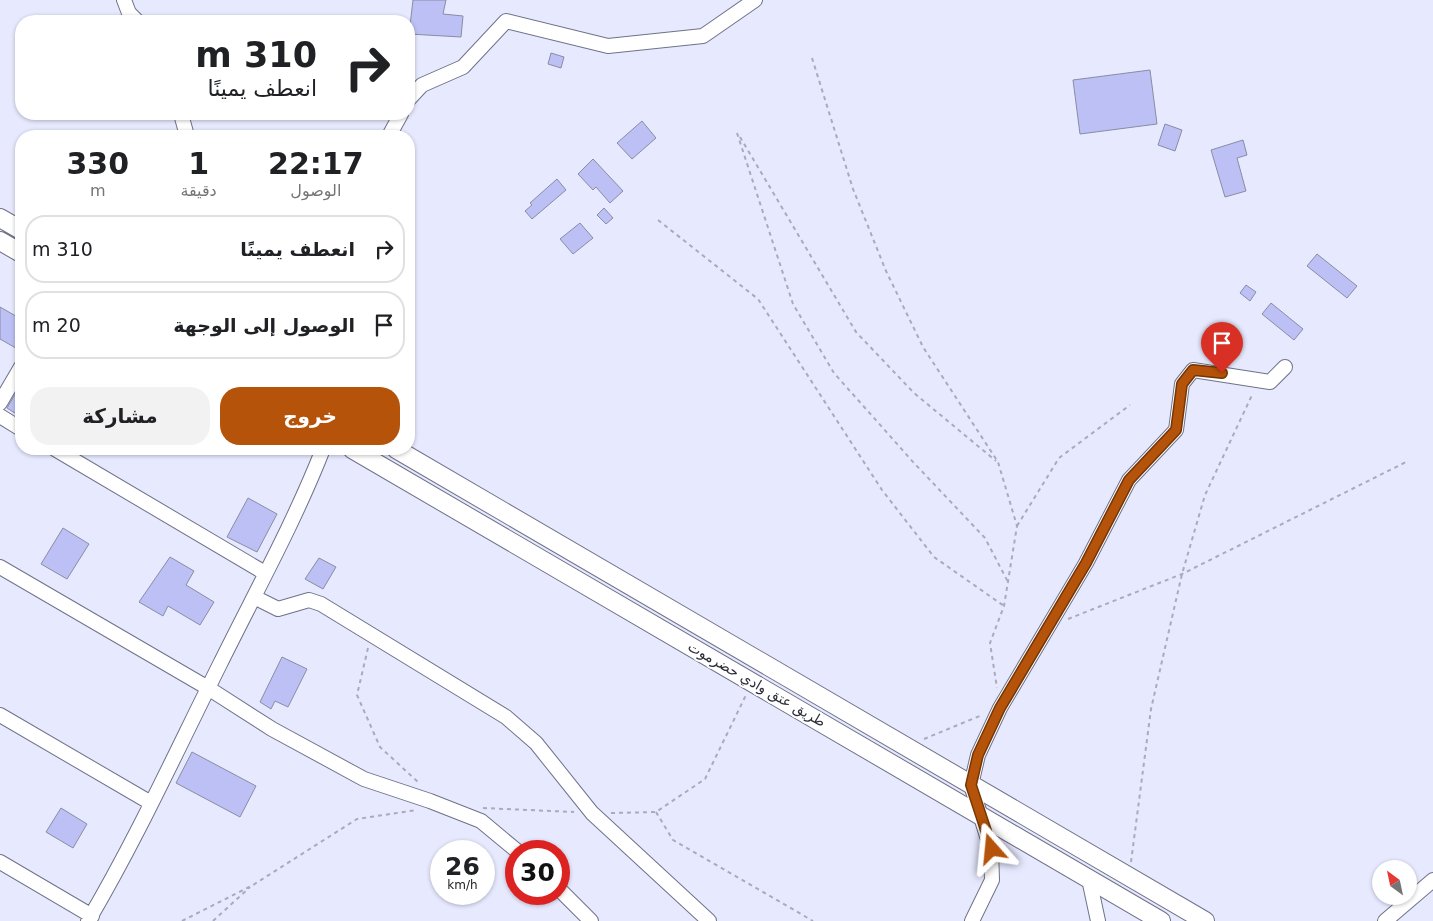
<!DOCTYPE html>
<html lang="ar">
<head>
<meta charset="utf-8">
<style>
  body { margin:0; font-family:"DejaVu Sans",Cairo,sans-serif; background:#f2f2f2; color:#202124; direction:rtl; height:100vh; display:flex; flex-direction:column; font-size:19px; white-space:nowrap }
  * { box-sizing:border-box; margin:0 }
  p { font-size:16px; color:#757577 }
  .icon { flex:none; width:28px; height:28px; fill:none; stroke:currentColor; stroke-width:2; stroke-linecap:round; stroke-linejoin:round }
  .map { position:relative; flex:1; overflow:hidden; direction:ltr }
  .side { position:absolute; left:15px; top:130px; width:400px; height:325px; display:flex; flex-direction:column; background:#fff; border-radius:20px; box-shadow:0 1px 4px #0004; direction:rtl }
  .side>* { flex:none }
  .top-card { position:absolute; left:15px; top:15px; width:400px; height:105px; border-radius:20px; box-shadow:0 1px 4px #0004; direction:rtl; background:#fff; color:#202124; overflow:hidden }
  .needle { width:32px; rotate:327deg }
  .fabs { position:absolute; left:1372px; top:860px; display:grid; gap:10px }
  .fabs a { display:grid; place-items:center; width:45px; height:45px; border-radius:50%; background:#fff; box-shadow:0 1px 4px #0004; font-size:25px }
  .speed { position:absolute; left:430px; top:840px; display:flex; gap:10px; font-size:25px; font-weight:700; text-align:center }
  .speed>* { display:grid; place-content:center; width:65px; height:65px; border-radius:50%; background:#fff; box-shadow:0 1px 4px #0004; line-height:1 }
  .speed small { font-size:12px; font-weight:400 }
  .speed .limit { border:8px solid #d22; background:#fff; color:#111 }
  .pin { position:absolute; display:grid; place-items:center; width:42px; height:42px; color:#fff; margin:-51px -21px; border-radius:50% 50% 50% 0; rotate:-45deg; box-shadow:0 0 5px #0007 }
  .pin .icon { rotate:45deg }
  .me { position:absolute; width:55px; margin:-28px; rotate:342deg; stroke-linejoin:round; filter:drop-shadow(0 0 4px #0008) }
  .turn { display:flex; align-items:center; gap:18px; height:105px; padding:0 15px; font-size:22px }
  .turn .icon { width:65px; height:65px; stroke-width:2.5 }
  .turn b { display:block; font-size:35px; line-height:42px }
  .eta { display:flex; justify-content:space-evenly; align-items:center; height:85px; text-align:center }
  .eta b { font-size:30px; font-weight:800; line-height:35px }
  .action { display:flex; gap:10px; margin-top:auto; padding:10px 15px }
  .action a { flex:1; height:58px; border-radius:20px; background:#b45309; color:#fff; font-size:20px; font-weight:800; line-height:58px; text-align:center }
  .action a+a { background:#f2f2f2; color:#202124 }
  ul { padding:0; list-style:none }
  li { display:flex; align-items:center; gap:15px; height:68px; margin:0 10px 8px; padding:0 5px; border:2px solid #e0e0e0; border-radius:20px }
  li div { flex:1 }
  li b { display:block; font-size:19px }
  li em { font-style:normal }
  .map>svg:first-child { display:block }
  .building { fill:#bcc0f4; stroke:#8a8ca4 }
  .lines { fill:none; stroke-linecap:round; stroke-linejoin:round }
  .minor-casing { stroke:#6f7289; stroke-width:16 }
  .major-casing { stroke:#6f7289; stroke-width:20 }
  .path { stroke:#a9abbc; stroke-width:2; stroke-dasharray:4 4; stroke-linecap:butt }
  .minor { stroke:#fff; stroke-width:14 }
  .major { stroke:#fff; stroke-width:18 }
  .route-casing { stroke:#753606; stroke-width:12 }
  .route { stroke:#b45309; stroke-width:9 }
  .labels { text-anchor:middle; stroke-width:4; stroke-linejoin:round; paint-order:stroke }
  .street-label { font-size:14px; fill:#2a2b35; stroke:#fff }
</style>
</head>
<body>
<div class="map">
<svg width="1433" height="921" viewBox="0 0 1433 921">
  <rect width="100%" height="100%" fill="#e7e9fe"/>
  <path class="building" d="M413 0H446L443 14 463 16 461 37 409 34Z
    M551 53 564 57 561 68 548 64Z
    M1150 70 1157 124 1080 134 1073 80Z
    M642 121 656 138 632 159 617 143Z
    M1165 124 1182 130 1175 151 1158 145Z
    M1243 140 1247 155 1237 158 1246 191 1225 197 1211 150Z
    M593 159 623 191 610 203 596 187 593 190 578 174Z
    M557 179 566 190 532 219 525 211 532 205 530 203Z
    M604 208 613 218 606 224 597 215Z
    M580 223 593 238 573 254 560 239Z
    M1317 254 1357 286 1347 298 1307 266Z
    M1246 285 1256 292 1250 301 1240 293Z
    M1271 303 1303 329 1294 340 1262 314Z
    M0 307 21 319V351L0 339Z
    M21 384V417L7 408Z
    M248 498 277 514 257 552 227 537Z
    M63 528 89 544 67 579 41 564Z
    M170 557 194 571 186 585 214 602 200 625 168 606 163 616 139 602Z
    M319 558 336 567 323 589 305 579Z
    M282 657 307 669 288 707 275 701 271 709 260 702Z
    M192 752 256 786 240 817 176 783Z
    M61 808 87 824 73 848 46 832Z"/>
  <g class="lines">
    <defs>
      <path id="minor" d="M124 0 129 13 137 21
        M409 99 422 85 463 67 506 21 608 46 703 36 755 0
        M181 114 187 136
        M389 136 401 114
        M0 403 21 367
        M0 416 21 429
        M55 449 265 573
        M0 567 208 688 272 729 364 779 430 801 481 821 517 851
        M254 597 278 609 309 600 321 604 506 717 536 743 592 813 709 921
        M0 715 151 803
        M0 862 92 916
        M1089 879 1098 921
        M559 889 591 921
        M88 921C137 838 177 750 220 664 255 593 294 523 323 449
        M972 921 992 880 991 849 971 785 978 755 1000 708 1086 563 1129 480 1176 430 1182 384 1193 370 1270 382 1285 367
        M1385 921 1433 880"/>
      <path id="major" d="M0 218 21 230
        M0 241 21 253
        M352 449 1161 921
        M396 449 1205 921"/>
    </defs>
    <use href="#minor" class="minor-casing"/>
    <use href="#major" class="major-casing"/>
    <path class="path" d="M812 58 853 189 886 271 923 347 998 462 1017 526 1004 606 990 643 997 688
      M737 133 793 304 834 373 914 463 985 538 1008 582
      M740 137 856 332 914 393 996 461
      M658 220 758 299 882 490 934 557 1004 606
      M1017 526 1059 458 1130 405
      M1068 619 1182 574 1408 461
      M368 648 357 695 380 747 419 783
      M924 739 982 715
      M483 808 574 812
      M656 812 673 840 813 921
      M611 813 656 812 705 779 746 695
      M1131 862 1151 709 1182 574 1205 495 1253 393
      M182 921 253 885 357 819 417 810
      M213 921 250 887"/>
    <use href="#minor" class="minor"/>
    <use href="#major" class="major"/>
  </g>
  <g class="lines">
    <defs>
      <path id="route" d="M992 849 971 785 978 755 1000 708 1086 563 1129 480 1176 430 1182 384 1193 370 1222 373"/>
    </defs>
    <use href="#route" class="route-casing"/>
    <use href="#route" class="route"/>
  </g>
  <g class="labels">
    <g class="street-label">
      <text transform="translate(757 684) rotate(30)" y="5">طريق عتق وادي حضرموت</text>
    </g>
  </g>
</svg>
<div class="fabs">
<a><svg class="needle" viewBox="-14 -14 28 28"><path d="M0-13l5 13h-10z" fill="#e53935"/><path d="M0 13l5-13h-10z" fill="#757577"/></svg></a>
</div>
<div class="speed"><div>26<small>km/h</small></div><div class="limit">30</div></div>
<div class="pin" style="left:1222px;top:373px;background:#d93025"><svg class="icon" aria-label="arrive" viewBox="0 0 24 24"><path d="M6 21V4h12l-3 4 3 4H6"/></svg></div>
<svg class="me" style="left:992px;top:849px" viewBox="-20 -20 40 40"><path d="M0-17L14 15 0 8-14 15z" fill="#b45309" stroke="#fff" stroke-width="4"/></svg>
<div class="top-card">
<div class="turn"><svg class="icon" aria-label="right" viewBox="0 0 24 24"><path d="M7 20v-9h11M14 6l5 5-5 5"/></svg><div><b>310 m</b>انعطف يمينًا</div></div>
</div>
<section class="side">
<div class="eta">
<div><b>22:17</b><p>الوصول</p></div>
<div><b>1</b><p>دقيقة</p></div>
<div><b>330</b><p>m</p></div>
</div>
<ul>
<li><svg class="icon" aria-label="right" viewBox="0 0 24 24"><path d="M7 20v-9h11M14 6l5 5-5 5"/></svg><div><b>انعطف يمينًا</b></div><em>310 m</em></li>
<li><svg class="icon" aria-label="arrive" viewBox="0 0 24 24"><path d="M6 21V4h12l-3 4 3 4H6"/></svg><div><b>الوصول إلى الوجهة</b></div><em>20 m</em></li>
</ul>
<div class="action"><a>خروج</a><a>مشاركة</a></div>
</section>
</div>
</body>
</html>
